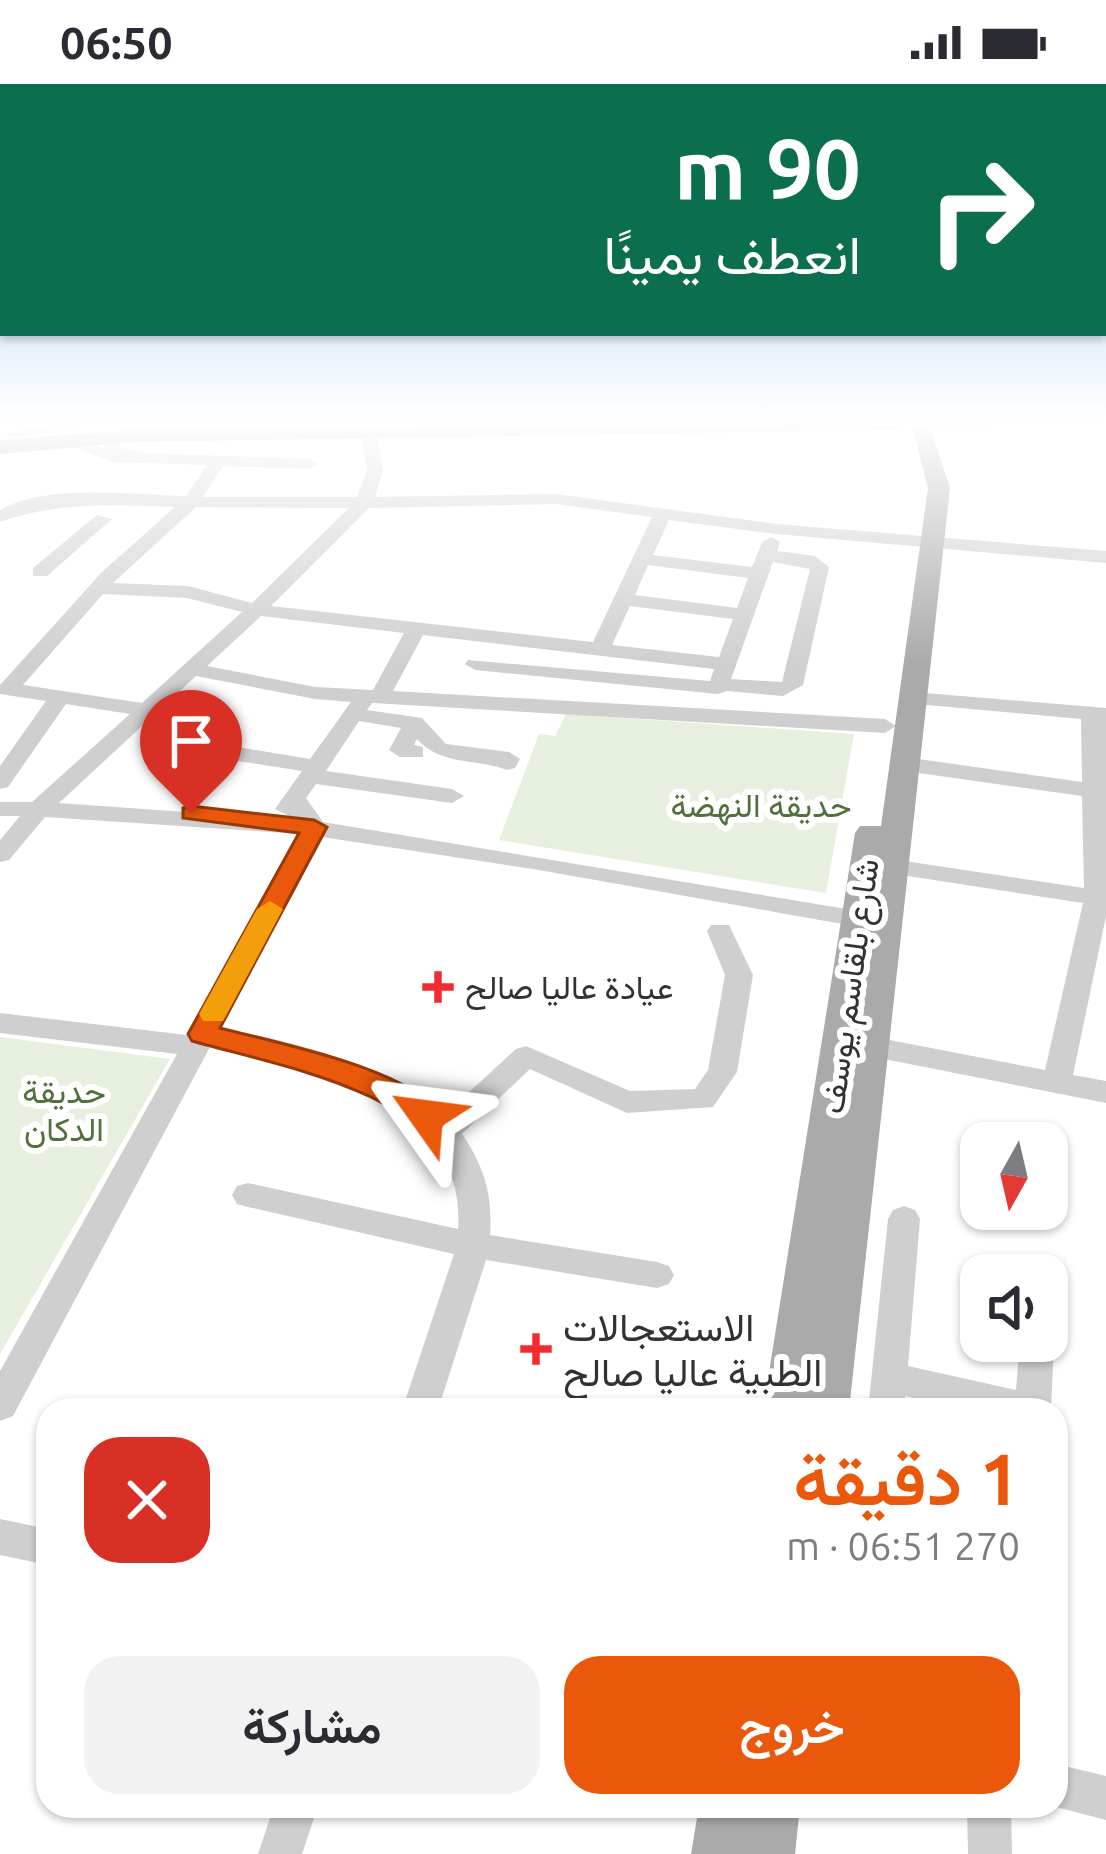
<!DOCTYPE html>
<html lang="ar">
<head>
<meta charset="utf-8">
<style>
  body { margin:0; font-family:Ubuntu,Vazirmatn,sans-serif; background:#f2f2f3; color:#2b2b33; direction:rtl; height:100vh; display:flex; flex-direction:column; font-size:45px; white-space:nowrap }
  * { box-sizing:border-box; margin:0 }
  p { font-size:39px; color:#7c7c81 }
  .icon { flex:none; width:66px; height:66px; fill:none; stroke:currentColor; stroke-width:2; stroke-linecap:round; stroke-linejoin:round }
  .map { position:relative; flex:1; overflow:hidden; direction:ltr }
  .panel { position:absolute; left:36px; top:1314px; width:1032px; height:420px; display:flex; flex-direction:column; background:#fff; border-radius:36px; box-shadow:0 3px 9px #0004; direction:rtl }
  .panel>* { flex:none }
  .hud { position:absolute; left:0px; top:0px; width:1107px; height:252px; box-shadow:0 3px 9px #0004; direction:rtl; background:#0b6e4f; color:#fff; overflow:hidden }
  .needle { width:78px; rotate:188deg }
  .tools { position:absolute; left:960px; top:1038px; display:grid; gap:24px }
  .tools a { display:grid; place-items:center; width:108px; height:108px; border-radius:24px; background:#fff; box-shadow:0 3px 9px #0004; font-size:60px }
  .pin { position:absolute; display:grid; place-items:center; width:102px; height:102px; color:#fff; margin:-123px -51px; border-radius:50% 50% 50% 0; rotate:-45deg; box-shadow:0 0 12px #0007 }
  .pin .icon { rotate:45deg }
  .me { position:absolute; width:132px; margin:-66px; rotate:301deg; stroke-linejoin:round; filter:drop-shadow(0 0 9px #0008) }
  .turn { display:flex; align-items:center; gap:42px; height:252px; padding:0 48px; font-size:54px }
  .turn .icon { width:156px; height:156px; stroke-width:2.5 }
  .turn b { display:block; font-size:84px; line-height:102px }
  .round { display:grid; place-items:center; flex:none; width:126px; height:126px; border-radius:36px; background:#f2f2f3 }
  .headline { display:flex; align-items:center; justify-content:space-between; height:204px; padding:0 48px }
  h1 { font-size:72px; font-weight:600; line-height:90px; color:#ea580c }
  .cta { display:flex; gap:24px; margin-top:auto; padding:24px 48px }
  .cta a { flex:1; height:138px; border-radius:36px; background:#ea580c; color:#fff; font-size:48px; font-weight:600; line-height:138px; text-align:center }
  .cta a+a { background:#f2f2f3; color:#2b2b33 }
  .status { display:flex; justify-content:space-between; align-items:center; height:84px; padding:0 60px; background:#fff; direction:ltr }
  .status svg { height:33px; fill:currentColor }
  .map>svg:first-child { display:block }
  .green { fill:#e7efdf }
  .lines { fill:none; stroke-linecap:round; stroke-linejoin:round }
  .minor { fill:#cfcfcf; fill-rule:evenodd }
  .major { fill:#aaa; fill-rule:evenodd }
  .route { fill:#ea580c; stroke:#983908; stroke-width:3 }
  .slow { fill:#f59e0b }
  .poi-dot { fill:#f12b2f; stroke:#fff; stroke-width:4.5 }
  .labels { text-anchor:middle; stroke-width:12; stroke-linejoin:round; paint-order:stroke }
  .park-label { font-size:33px; fill:#51713b; stroke:#fff }
  .street-label { font-size:33px; fill:#323232; stroke:#fff }
  .poi-label { font-size:33px; fill:#323232; stroke:#fff; text-anchor:start }
  .near-poi-label { font-size:39px; fill:#323232; stroke:#fff; text-anchor:start }
</style>
</head>
<body>
<div class="status"><b>06:50</b><svg viewBox="0 0 49 12"><path d="M0 12V9h3v3zM5 12V6h3v6zM10 12V3h3v9zM15 12V0h3v12zM26 1h20v11H26zM47 4h2v5h-2z"/></svg></div>
<div class="map">
<svg width="1106" height="1770" viewBox="0 0 1106 1770">
  <rect width="100%" height="100%" fill="#fff"/>
  <path class="green" d="M566 630 854 650 826 809 499 756 539 650 555 652Z
    M0 953 170 975 0 1270Z"/>
  <g class="lines">
    <path class="minor" d="M84 335H124L13 354 5 349Z
      M142 335H158L155 339 175 345 167 350 139 345Z
      M715 335H732L733 336 725 341Z
      M369 343 377 348 383 386 375 413 556 410 776 440 1106 467V479L776 450 669 436 653 471 752 483 762 458 771 453 780 458 777 467 815 472 829 483 803 601 783 612 727 607 718 610 475 586 465 580 468 576 710 597 714 585 423 551 393 607 885 635 896 642 885 649 372 619 367 626 422 634 446 660 509 668 520 675 515 684 507 686C475 674 441 682 417 655L414 661 423 663V673H400L389 666 401 644 359 637 326 687 452 705 464 712 452 719 316 700 306 714 323 738 859 827 872 835 859 843 539 786 322 753 220 944C298 959 382 979 444 1031L516 965 526 962 630 1007 695 1005 708 986 725 891 707 847 711 841H729L753 891 737 988 713 1023 627 1029 530 985 462 1050C484 1082 493 1111 490 1151L657 1178 669 1182 674 1191 669 1200 657 1204 486 1176 438 1326H402L454 1170 248 1123 237 1120 232 1111 237 1102 248 1099 458 1145C468 1016 310 981 211 961L13 1332 0 1337V1287L177 970 0 949V929L187 951 299 750 45 733 9 776 0 778V756L20 732H0V718H32L130 630 66 620 8 703 0 705V682L46 617 0 610V601L102 488 175 423C112 421 60 417 0 438V426C48 399 133 411 186 412L207 381 113 378 56 356 64 351 106 365 98 353 106 348 122 364 144 369 310 375 318 380 310 385 223 382 203 413H357L367 386 361 348ZM556 420 652 433 593 558 271 522 369 424ZM196 423 349 424 252 519 188 502 113 499ZM773 478 810 485 782 598 731 595ZM648 481 748 494 737 524 635 511ZM103 510 187 514 242 528 142 619 23 601ZM630 522 733 535 719 573 612 561ZM261 532 404 549 373 606 315 603 207 582ZM196 592 315 615 351 618 310 675 206 658 195 665 206 672 302 687 275 725 297 736 59 719Z
      M97 431 112 435 47 492H33V484Z
      M913 608 1106 624V832L1073 991 1106 997V1019L874 973 864 970 860 963 864 956 874 953 1045 986 1083 819 882 788 879 783 891 775 1084 804 1082 712 904 687 893 680 904 673 1082 698 1081 635 905 619 902 614Z
      M904 1122 915 1126 920 1135 908 1282 1016 1306 1020 1257H1047V1246L1054 1257 1051 1326H968L905 1312 904 1326H868L888 1135 893 1126Z
      M0 1435 48 1445V1481L0 1471Z
      M1056 1680 1106 1692V1736L1052 1722H1056Z
      M274 1722H318L302 1770H258Z
      M967 1722H1011L1012 1770H968Z"/>
    <path class="major" d="M838 335H899L906 340 895 346 134 358 0 370V356L134 346Z
      M910 335H1015L1004 341 931 346 950 404 849 1326H763L855 749 860 742H881L928 404Z
      M699 1722H800L795 1770H691Z"/>
  </g>
  <linearGradient id="sky" x2="0" y2="1"><stop stop-color="#9cc5eb"/><stop offset="0.58" stop-color="#fff"/><stop offset="1" stop-color="#fff" stop-opacity="0"/></linearGradient>
  <rect width="1106" height="582" fill="url(#sky)"/>
  <path class="route" d="M191 722 314 736 327 743 220 944C273 958 413 985 441 1032L437 1040C415 1046 391 1022 371 1013 313 986 253 974 192 957L188 950 299 749 183 734V724Z"/>
  <path class="slow" d="M270 817 283 825 227 930 223 937H203L199 930 257 825Z"/>
  <g class="poi-dot">
    <path d="M432 885h12v12h12v12h-12v12h-12v-12h-12v-12h12z"/>
    <path d="M530 1247h12v12h12v12h-12v12h-12v-12h-12v-12h12z"/>
  </g>
  <g class="labels">
    <g class="park-label">
      <text x="761" y="733">حديقة النهضة</text>
      <text x="64" y="1019">حديقة<tspan x="64" dy="38">الدكان</tspan></text>
    </g>
    <g class="street-label">
      <text transform="translate(849 902) rotate(-82)" y="12">شارع بلقاسم يوسف</text>
    </g>
    <g class="poi-label">
      <text x="465" y="915">عيادة عاليا صالح</text>
    </g>
    <g class="near-poi-label">
      <text x="563" y="1257">الاستعجالات<tspan x="563" dy="45">الطبية عاليا صالح</tspan></text>
    </g>
  </g>
</svg>
<div class="tools">
<a><svg class="needle" viewBox="-14 -14 28 28"><path d="M0-13l5 13h-10z" fill="#e53935"/><path d="M0 13l5-13h-10z" fill="#7c7c81"/></svg></a>
<a><svg class="icon" aria-label="sound" viewBox="0 0 24 24"><path d="M4 9h4l5-4v14l-5-4H4zM17 9q2 3 0 6"/></svg></a>
</div>
<div class="pin" style="left:191px;top:729px;background:#d93025"><svg class="icon" aria-label="arrive" viewBox="0 0 24 24"><path d="M6 21V4h12l-3 4 3 4H6"/></svg></div>
<svg class="me" style="left:426px;top:1032px" viewBox="-20 -20 40 40"><path d="M0-17L14 15 0 8-14 15z" fill="#ea580c" stroke="#fff" stroke-width="4"/></svg>
<div class="hud">
<div class="turn"><svg class="icon" aria-label="right" viewBox="0 0 24 24"><path d="M7 20v-9h11M14 6l5 5-5 5"/></svg><div><b>90 m</b>انعطف يمينًا</div></div>
</div>
<section class="panel">
<div class="headline"><div><h1>1 دقيقة</h1><p>270 m · 06:51</p></div><a class="round" style="background:#d93025;color:#fff"><svg class="icon" aria-label="close" viewBox="0 0 24 24"><path d="M6 6l12 12M18 6L6 18"/></svg></a></div>
<div class="cta"><a>خروج</a><a>مشاركة</a></div>
</section>
</div>
</body>
</html>
